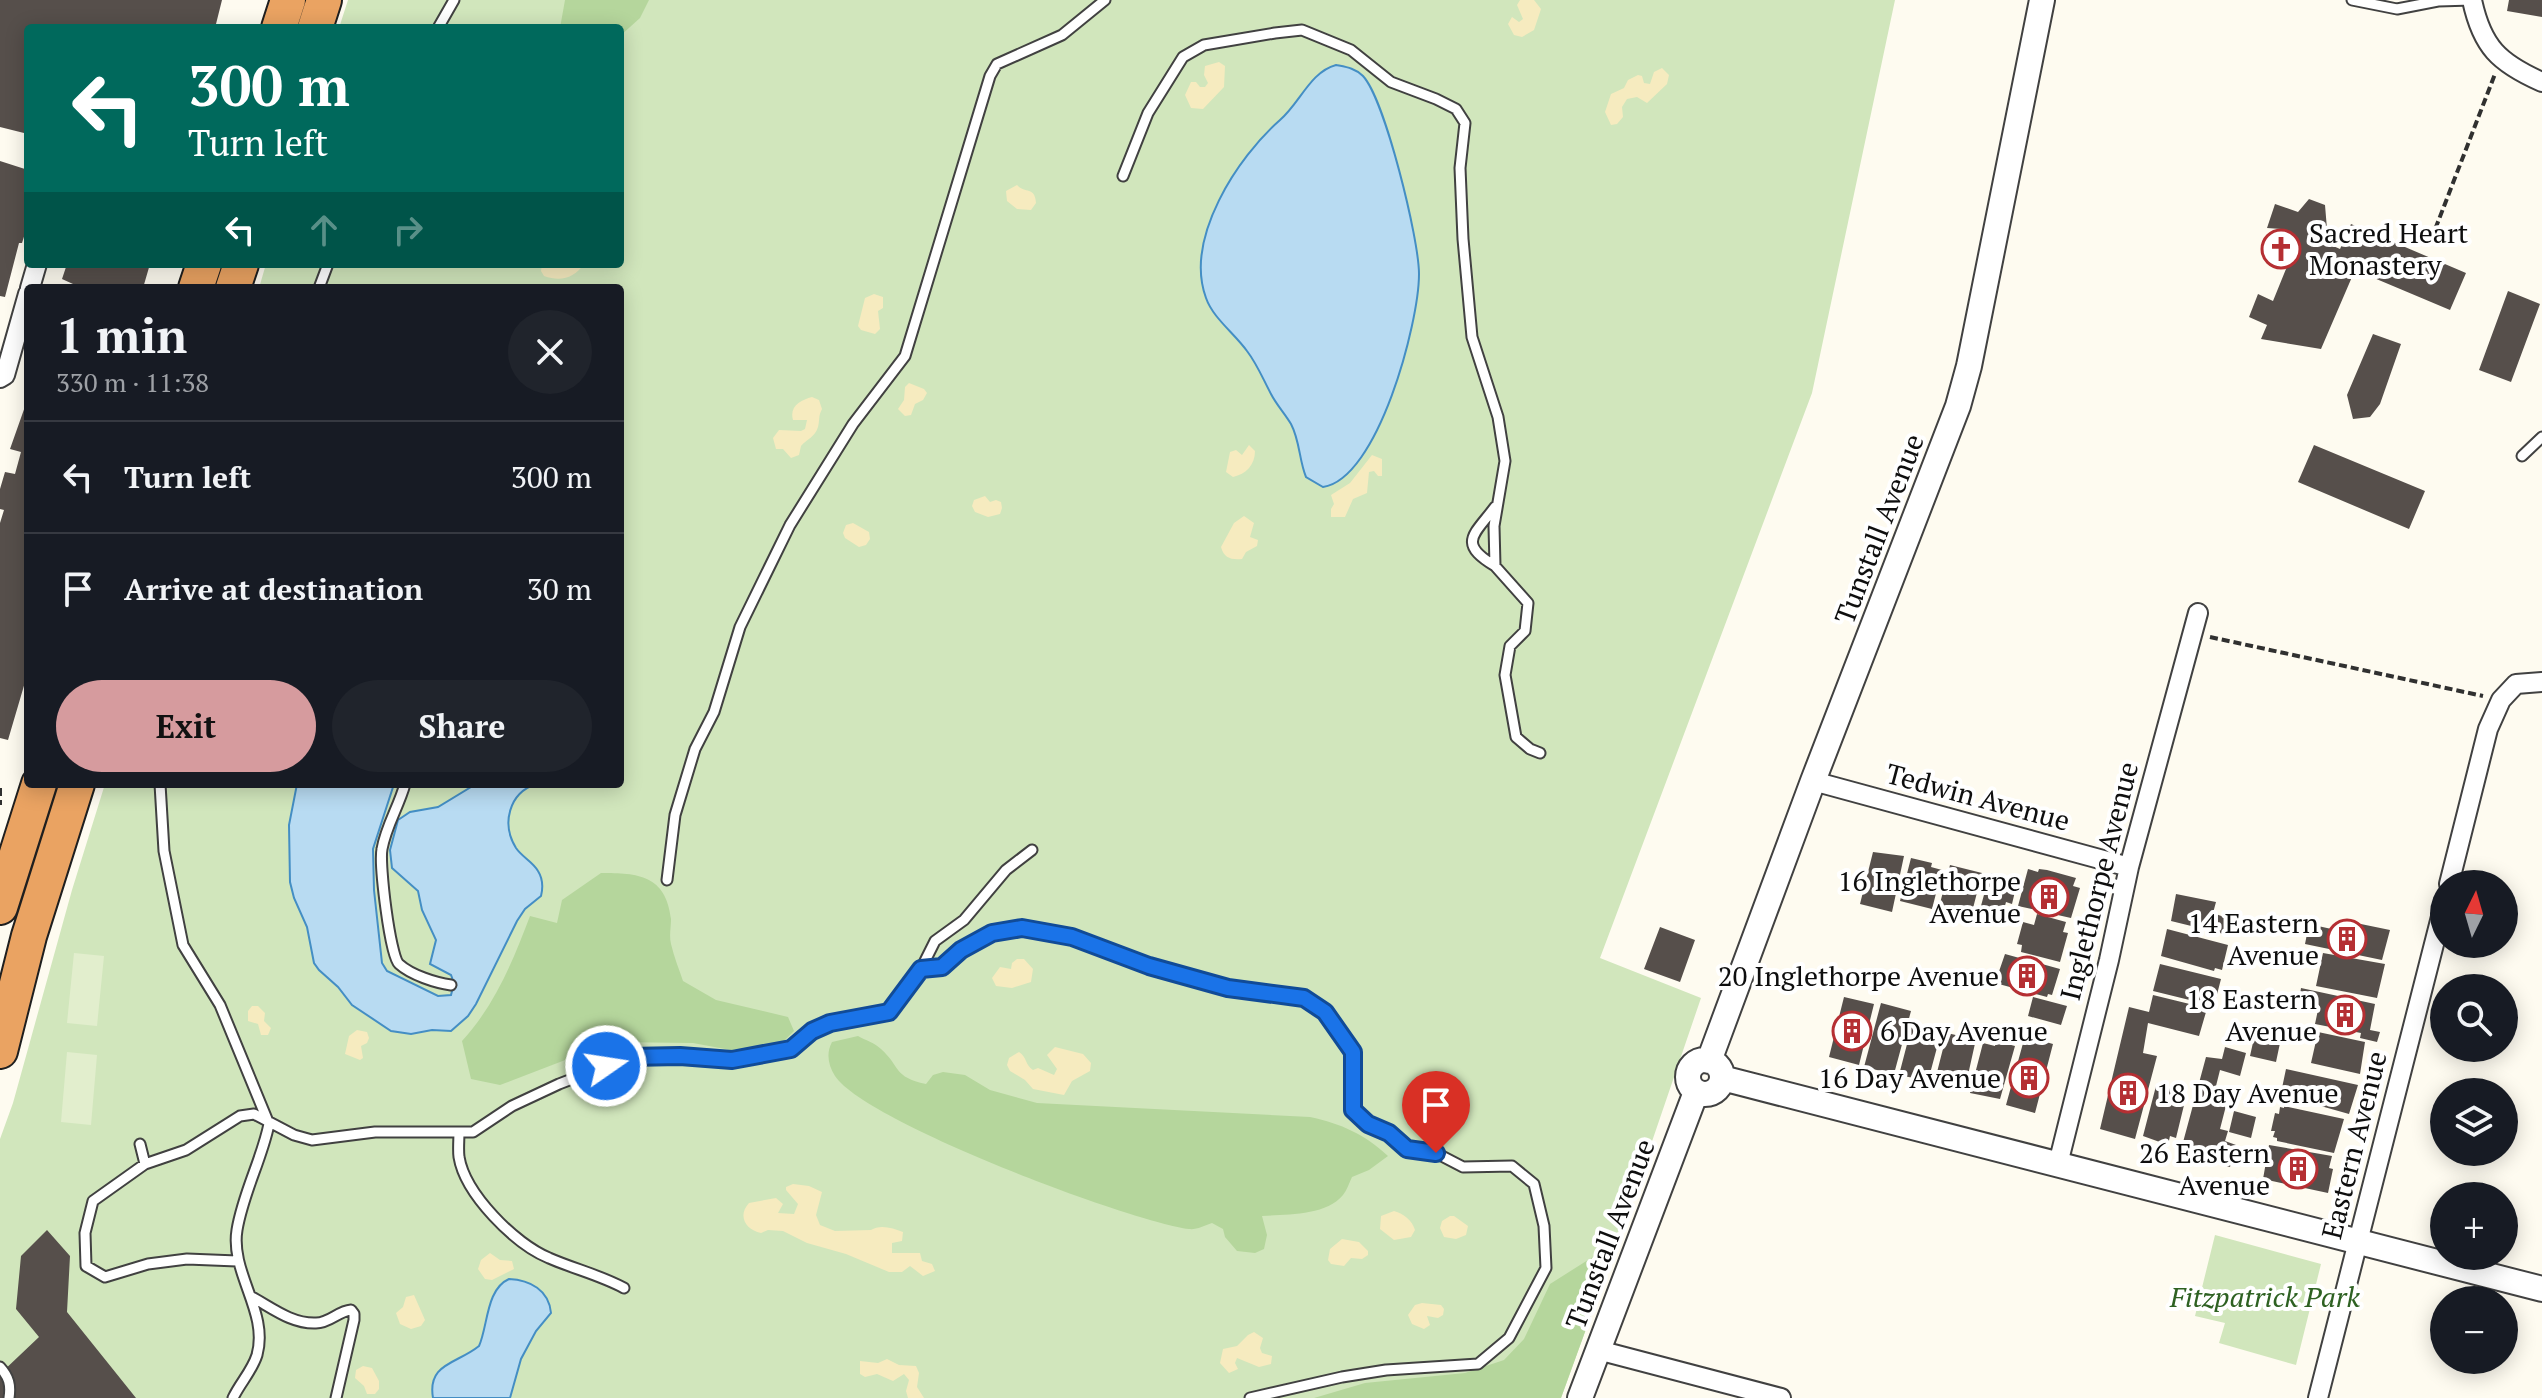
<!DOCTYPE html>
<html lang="en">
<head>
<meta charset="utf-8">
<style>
  body { margin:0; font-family:"PT Serif",serif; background:#20242c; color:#f1f3f6; height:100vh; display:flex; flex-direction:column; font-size:30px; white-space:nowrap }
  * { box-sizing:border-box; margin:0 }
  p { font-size:26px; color:#9ea1a6 }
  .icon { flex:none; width:44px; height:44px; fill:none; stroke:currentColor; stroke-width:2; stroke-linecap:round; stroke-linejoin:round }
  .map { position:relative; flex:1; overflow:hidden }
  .panel { position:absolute; left:24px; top:284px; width:600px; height:504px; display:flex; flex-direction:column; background:#171b24; border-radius:8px; box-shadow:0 4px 20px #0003 }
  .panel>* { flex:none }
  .banner { position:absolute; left:24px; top:24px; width:600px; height:244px; border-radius:8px; box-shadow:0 4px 20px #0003; background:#00695c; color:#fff; overflow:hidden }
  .needle { width:52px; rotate:5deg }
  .controls { position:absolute; left:2430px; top:870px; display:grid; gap:16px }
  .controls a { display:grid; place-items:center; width:88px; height:88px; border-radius:50%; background:#171b24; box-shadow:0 4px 20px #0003; font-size:40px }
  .pin { position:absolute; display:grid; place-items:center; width:68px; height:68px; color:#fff; margin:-82px -34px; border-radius:50% 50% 50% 0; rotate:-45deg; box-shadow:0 0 8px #0007 }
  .pin .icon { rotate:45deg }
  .me { position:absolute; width:88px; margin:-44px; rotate:77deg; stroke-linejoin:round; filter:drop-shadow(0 0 6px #0008) }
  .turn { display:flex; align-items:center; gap:28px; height:168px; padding:0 32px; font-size:36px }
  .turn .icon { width:104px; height:104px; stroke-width:2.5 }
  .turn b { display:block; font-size:56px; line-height:68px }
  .lanes { display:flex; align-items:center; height:76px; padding:0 32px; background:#0003; justify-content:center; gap:40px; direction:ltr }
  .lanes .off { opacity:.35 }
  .round { display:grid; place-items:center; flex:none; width:84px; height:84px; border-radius:42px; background:#20242c }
  .overview { display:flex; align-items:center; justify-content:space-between; height:136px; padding:0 32px }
  h1 { font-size:48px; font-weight:600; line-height:60px }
  .primary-button { display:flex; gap:16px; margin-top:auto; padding:16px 32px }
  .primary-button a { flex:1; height:92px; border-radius:48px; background:#d69b9e; color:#111; font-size:32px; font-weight:600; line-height:92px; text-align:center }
  .primary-button a+a { background:#20242c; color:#f1f3f6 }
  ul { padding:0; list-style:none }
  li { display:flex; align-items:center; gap:24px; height:112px; padding:0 32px; border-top:2px solid #363941 }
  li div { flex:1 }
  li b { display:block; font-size:30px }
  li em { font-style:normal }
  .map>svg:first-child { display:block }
  .green { fill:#d1e6bc }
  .forest { fill:#b5d69c }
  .sand { fill:#f6ebbf }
  .pitch { fill:#e2eecd }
  .water { fill:#b8dbf2; stroke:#448ec4; stroke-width:2 }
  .building { fill:#564f4b }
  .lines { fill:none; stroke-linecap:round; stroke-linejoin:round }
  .service-casing { stroke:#414141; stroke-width:13 }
  .minor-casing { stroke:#414141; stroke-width:22 }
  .tertiary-casing { stroke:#414141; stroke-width:28 }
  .motorway-casing { stroke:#1f1f1f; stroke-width:38 }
  .path { stroke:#303030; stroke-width:4; stroke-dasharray:8 4; stroke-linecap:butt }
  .service { stroke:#fff; stroke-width:9 }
  .minor { stroke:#fff; stroke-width:18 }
  .tertiary { stroke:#fff; stroke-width:24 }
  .motorway { stroke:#eaa362; stroke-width:34 }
  .route-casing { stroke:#114b97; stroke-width:20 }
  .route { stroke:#1a73e8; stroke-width:14 }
  .labels { text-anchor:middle; stroke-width:8; stroke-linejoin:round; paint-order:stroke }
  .poi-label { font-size:28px; fill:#0e0e0e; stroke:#fff; text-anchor:end }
  .street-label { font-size:28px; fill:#0e0e0e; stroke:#fff }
  .park-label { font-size:28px; font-style:italic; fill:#2e6122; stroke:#fff }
</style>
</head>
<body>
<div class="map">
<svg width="2542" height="1398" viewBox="0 0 2542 1398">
  <rect width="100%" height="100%" fill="#fefbf0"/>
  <path class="green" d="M348 0H1895L1812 393 1600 958 1701 998 1618 1241 1561 1398H0V1139L13 1103 72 890 105 784H620V288H259L266 264H620V28H339Z
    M2215 1235 2321 1264 2296 1365 2219 1343 2225 1323 2195 1316Z"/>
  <path class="forest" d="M565 0H649L640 18 620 36V28H560Z
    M601 873C638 873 666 875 671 919 671 927 669 936 671 944 674 957 679 969 683 981L716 1000 788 1017 794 1031 768 1057 693 1043 612 1042 500 1085 471 1079 462 1041C495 1005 513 961 530 916L557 923 562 900Z
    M858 1036C865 1040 875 1043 881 1049 901 1067 893 1077 926 1084L933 1075 943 1072 965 1075 990 1090 1037 1103 1310 1117C1342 1124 1364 1134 1388 1156L1369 1170 1352 1177C1349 1183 1347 1190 1343 1195 1326 1216 1287 1214 1262 1216L1267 1235 1264 1249 1255 1253 1237 1251 1225 1237 1223 1229 1212 1223C1204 1226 1196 1230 1189 1229 1129 1221 865 1122 835 1076 828 1065 826 1053 832 1042Z
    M1618 1241 1561 1398H1314L1365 1383 1465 1373 1504 1360 1524 1339 1550 1284Z"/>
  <path class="sand" d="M1520 0H1534L1541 9 1534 30 1522 37 1514 35 1508 24 1512 17 1519 22 1523 19 1517 5Z
    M1219 62 1225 66 1224 87 1203 109 1191 108 1185 95 1191 82H1196L1200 87H1205L1208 83 1204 75 1205 66Z
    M1662 68 1669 75 1667 84 1647 103 1637 97 1627 99 1622 107 1623 117 1617 124 1611 125 1605 112 1611 94 1624 88 1628 80 1638 75 1642 76 1644 83 1650 84 1654 72Z
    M1017 185C1025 194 1035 186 1036 203L1031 210 1017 209 1007 201 1006 191Z
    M542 264H584C574 278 561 282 544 276L541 271Z
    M874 294 883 297V308L878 311 880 329 875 334 861 330 858 326 865 298Z
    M909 383 924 389 927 393 923 400 915 404 911 415 905 416 898 409 904 400 905 387Z
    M812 397 819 400 822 409C818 417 820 419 818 427 815 437 807 439 801 446L799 455 791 458 783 449H776L773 438 779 430 801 431 805 429 807 420H793C789 406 801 400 812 397Z
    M1249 445 1255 451C1255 465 1246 474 1233 477L1226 472 1230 452 1236 450 1242 455Z
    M1372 455 1382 459V476H1378L1374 471 1369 472 1367 493 1353 499 1345 517H1331V509L1334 504 1331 495 1350 483Z
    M985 496 990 502 996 500 1001 502 1002 508 1000 514 988 517 975 512 972 506 974 500Z
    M1244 516 1254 523 1250 537 1258 540 1257 546 1246 552 1242 559C1231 560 1224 558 1221 547L1234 523Z
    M853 523 869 532 870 539 866 545 859 547 845 538 843 533 846 525Z
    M1017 959H1024L1033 969 1031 982 1012 988 996 986 992 978 1000 967 1011 969 1012 963Z
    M252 1006H258L265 1013 264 1021 271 1028 268 1035H261L258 1024 248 1021V1011Z
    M357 1030 367 1032 369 1038 367 1043 361 1046 363 1058 360 1060 345 1054 349 1036Z
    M1055 1047 1083 1054 1091 1063 1090 1071 1072 1081 1064 1095 1033 1089 1025 1080 1010 1071 1007 1065 1009 1058 1019 1052C1027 1057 1025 1065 1033 1070L1038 1068 1054 1075 1057 1069 1047 1055Z
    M793 1184 809 1186 822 1192 816 1215 820 1225 835 1231 871 1230C880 1224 893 1228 903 1232L902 1241 892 1243V1253H920L922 1261 932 1264 935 1271 923 1276 910 1266 902 1272H889L846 1254 807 1243 783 1231 768 1230 761 1233C746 1230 737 1216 749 1203L776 1198 783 1204 778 1213 794 1214 798 1204 786 1190V1187Z
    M1394 1211C1404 1214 1412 1220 1415 1230L1411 1237 1394 1240 1380 1229 1381 1216Z
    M1450 1216H1454L1468 1226 1466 1235 1456 1239 1444 1237 1440 1228 1442 1221Z
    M1342 1239 1359 1242 1368 1251V1255L1362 1259 1351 1258 1344 1266 1331 1264 1328 1260 1330 1249Z
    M490 1253 500 1260 512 1261 514 1269 492 1280 485 1279 478 1269 481 1260Z
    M414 1295 425 1320 421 1326 411 1329 400 1324 396 1313 403 1307 406 1297Z
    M1422 1303 1441 1305 1444 1309 1443 1315 1438 1318 1427 1316 1430 1325 1424 1329 1412 1324 1408 1315 1415 1305Z
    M1254 1332 1263 1338 1260 1348 1262 1353 1272 1356 1271 1364 1259 1367 1237 1358 1235 1363 1238 1369 1229 1373 1220 1363 1223 1349 1237 1346 1248 1335Z
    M887 1359 899 1365 916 1366 919 1373 917 1387 924 1398H908L906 1391 909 1380 904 1374 893 1381 877 1374 865 1377 860 1374V1361L878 1363Z
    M363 1366 372 1368 379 1381V1389L375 1394H367L364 1386 355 1378 356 1370Z"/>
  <path class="pitch" d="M74 953 104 956 97 1026 67 1023Z
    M67 1052 97 1055 91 1125 61 1122Z"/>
  <path class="water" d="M1336 65C1346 67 1355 68 1363 76 1385 100 1419 239 1419 274 1419 323 1378 479 1323 487L1306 477C1299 460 1300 441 1291 424 1285 414 1276 404 1271 394 1263 379 1257 364 1247 351 1234 333 1213 318 1206 298 1184 238 1238 157 1280 120 1300 103 1310 72 1336 65Z
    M297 784H394L373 849 374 890 382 963 387 971 438 996 451 995 454 983 451 975 430 964 436 940 422 910 418 891 392 868 390 850 398 820 410 812 438 807 476 784H536C509 793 501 824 516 848 522 857 533 862 538 871 543 879 543 888 541 896L525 909 517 921 476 1004 468 1016 451 1031 432 1030 411 1034 391 1031 352 1005 338 987 319 970 314 963 307 927 294 898 290 882 289 825Z
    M509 1279C530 1280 549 1290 551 1313L536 1331 521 1359 510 1398H433C427 1363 457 1364 479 1346 488 1326 486 1289 509 1279Z"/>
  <path class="building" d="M0 0H222L215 28H28V134L0 127Z
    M2509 0H2542V17L2507 11Z
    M0 161 28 170V224L22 243H19L5 297 0 296Z
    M2309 199 2325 205 2327 229 2322 241 2340 249 2351 224 2466 273 2450 310 2355 270 2321 349 2261 339 2267 325 2249 317 2258 294 2273 301 2292 254 2274 247 2281 229 2267 228 2275 204 2298 212Z
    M67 264H150L143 288H72L73 284 62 279Z
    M2508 291 2540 304 2511 382 2479 370Z
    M2373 334 2401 344 2380 404 2370 417 2353 419 2347 395Z
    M28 398V672L8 740 0 738V523L4 510 0 509V489L5 472 15 474 21 452 10 449Z
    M2314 445 2425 491 2409 529 2298 482Z
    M1873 852 1904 856 1892 912 1860 904Z
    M1911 858 1932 863 1931 867 1942 870 1932 909 1900 901Z
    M1950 865 1982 873 1970 920 1938 911Z
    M2028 869 2038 872 2039 869 2047 870 2076 878 2073 886 2080 888 2071 918 2018 906Z
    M1990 873 2017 883 2012 904 2006 902 2000 924 1989 921 1988 927 1976 924Z
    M2176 894 2216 902 2213 913 2235 921 2231 934 2228 935 2171 921Z
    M2037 914 2066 922 2063 932 2068 933 2060 962 2021 952 2022 945 2017 944 2023 922 2034 925Z
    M2356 923 2390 930 2382 960 2305 944 2309 924 2354 934Z
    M1660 927 1695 940 1680 982 1644 969Z
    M2167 929 2228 945 2222 970 2215 968 2214 971 2161 956Z
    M2323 953 2385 964 2377 998 2316 986Z
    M2005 954 2060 969 2052 995 2048 994 2047 997 1995 983Z
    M2160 964 2221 979 2214 1006 2153 991Z
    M2301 988 2375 1004 2370 1030 2380 1032 2377 1042 2360 1038 2361 1033 2315 1024 2319 1005 2299 1001Z
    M2153 995 2206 1008V1012L2199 1036 2148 1023 2143 1053 2157 1056 2135 1139 2100 1129 2129 1007 2149 1012Z
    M1844 997 1874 1004 1859 1065 1829 1057Z
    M2033 997 2067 1006 2061 1025 2028 1016Z
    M1881 1003 1911 1011 1894 1074 1864 1067Z
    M1912 1025 1942 1029 1928 1081 1899 1075Z
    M1962 1026 1978 1030 1966 1084 1963 1090 1934 1084 1947 1033 1960 1036Z
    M2318 1032 2365 1042 2360 1074 2311 1063Z
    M2025 1036 2053 1044 2035 1113 2006 1105Z
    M2254 1038 2280 1043 2276 1062 2250 1056Z
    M1996 1041 2015 1046 2000 1099 1970 1093 1983 1043 1995 1046Z
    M2225 1047 2246 1053 2240 1076 2220 1070 2214 1094 2228 1098 2220 1129 2228 1131 2225 1141 2236 1145 2230 1167 2219 1164 2222 1151 2213 1148 2211 1155 2182 1146 2206 1057 2222 1059Z
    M2286 1069 2358 1085 2349 1114 2289 1097 2291 1089 2282 1088Z
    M2156 1086 2172 1089 2170 1097 2185 1101 2176 1138 2170 1136 2168 1145 2143 1136Z
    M2284 1106 2344 1119 2334 1153 2277 1141V1138L2273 1137 2275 1131H2271L2275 1113 2279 1114 2280 1107 2284 1108Z
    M2234 1111 2256 1117 2251 1138 2229 1132Z
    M2269 1145 2332 1156 2329 1168 2333 1169 2328 1193 2263 1179Z
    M47 1230 70 1256 67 1312 136 1398H0V1374L39 1337 16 1309 21 1256Z"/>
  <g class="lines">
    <defs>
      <path id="service" d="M2352 0 2397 9 2438 1 2472 0
        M438 28 454 0
        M1123 176 1148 113 1183 57 1204 45 1275 33 1302 30 1351 50 1391 82 1436 99 1456 109 1465 123 1460 168 1463 239 1472 337 1498 417 1505 461 1494 526 1495 566 1528 603 1525 631 1510 646 1505 675 1516 737 1530 749 1540 753
        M319 288 328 264
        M2522 456 2542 437
        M1495 566C1457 543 1474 535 1495 507
        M160 784 164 851 183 945 220 1005 269 1124C262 1159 243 1193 237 1230 230 1273 269 1312 257 1355 252 1371 240 1383 233 1398
        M405 784C399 806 386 826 382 849 379 864 390 956 399 964 411 975 436 983 451 985
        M667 880 675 815 695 749 714 712 740 627 790 525 853 424 905 356 990 76 997 64 1062 35 1105 0
        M921 969 942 967 961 950 992 933 1022 928 1072 937 1149 966 1228 988 1304 998 1325 1012 1353 1052V1110L1368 1124 1389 1133 1407 1149 1436 1153 1463 1167 1512 1166 1534 1184 1544 1226 1546 1268 1509 1338 1478 1364 1386 1370 1342 1377 1250 1398
        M459 1132C459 1140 458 1149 459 1157 465 1194 515 1244 549 1258 574 1269 600 1275 624 1288
        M140 1144 145 1164
        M237 1261 187 1259 148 1264 105 1277 86 1266 85 1233 93 1201 145 1164 186 1150 240 1116 254 1114 294 1135 312 1140 375 1132H473L512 1106 559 1084 629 1057 680 1056 732 1060 791 1049 812 1031 830 1023 889 1012 921 969 935 941 964 920 1006 870 1032 850
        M250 1296C271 1307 291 1324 316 1323 330 1323 338 1311 351 1310L354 1314V1320L336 1398
        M0 1367C9 1377 11 1385 9 1398"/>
      <path id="minor" d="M2472 0C2482 47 2499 63 2542 82
        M30 288 37 264
        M0 378 5 375 28 294
        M1813 781 2129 867
        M2449 884 2488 729 2501 700 2516 684 2542 682
        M2058 1164 2109 960 2129 867 2198 613
        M1598 1350 1781 1398
        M2318 1398 2444 905"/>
      <path id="tertiary" d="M1688 1077a17 17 0 1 1 34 0a17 17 0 1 1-34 0Z
        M1709 1061 1813 781 1958 406 1969 366 2042 0
        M1722 1078 2542 1289
        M1580 1398 1696 1092"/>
      <path id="motorway" d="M279 28 288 0
        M315 28 324 0
        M196 288 204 264
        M233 288 241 264
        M0 907 39 784
        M0 1051 29 936 77 784"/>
    </defs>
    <use href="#service" class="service-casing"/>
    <use href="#minor" class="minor-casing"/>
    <use href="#tertiary" class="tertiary-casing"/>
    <use href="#motorway" class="motorway-casing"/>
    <path class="path" d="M2431 240 2495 74
      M2210 637 2483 696
      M0 788V805"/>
    <use href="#service" class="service"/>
    <use href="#minor" class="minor"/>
    <use href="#tertiary" class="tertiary"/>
    <use href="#motorway" class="motorway"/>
  </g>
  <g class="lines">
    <defs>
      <path id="route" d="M606 1066 629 1057 680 1056 732 1060 791 1049 812 1031 830 1023 889 1012 921 969 942 967 961 950 992 933 1022 928 1072 937 1149 966 1228 988 1304 998 1325 1012 1353 1052V1110L1368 1124 1389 1133 1407 1149 1436 1153"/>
    </defs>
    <use href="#route" class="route-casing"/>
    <use href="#route" class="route"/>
  </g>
  <defs>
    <symbol id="church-ring" viewBox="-11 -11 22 22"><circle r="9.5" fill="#fff" stroke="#b52f33" stroke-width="1.5"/><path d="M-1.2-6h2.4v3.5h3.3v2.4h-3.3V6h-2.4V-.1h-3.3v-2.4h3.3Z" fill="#b52f33"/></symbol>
    <symbol id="building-ring" viewBox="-11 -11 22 22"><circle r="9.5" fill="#fff" stroke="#b52f33" stroke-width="1.5"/><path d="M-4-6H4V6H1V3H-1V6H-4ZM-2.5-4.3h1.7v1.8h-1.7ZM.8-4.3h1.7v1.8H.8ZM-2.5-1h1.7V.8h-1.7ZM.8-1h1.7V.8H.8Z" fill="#b52f33"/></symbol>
  </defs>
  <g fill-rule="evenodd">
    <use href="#church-ring" x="2259" y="227" width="44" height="44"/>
    <use href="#building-ring" x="2027" y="875" width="44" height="44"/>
    <use href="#building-ring" x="2325" y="917" width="44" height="44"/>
    <use href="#building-ring" x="2005" y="954" width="44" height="44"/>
    <use href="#building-ring" x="2323" y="993" width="44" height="44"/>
    <use href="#building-ring" x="1830" y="1009" width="44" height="44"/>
    <use href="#building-ring" x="2007" y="1056" width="44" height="44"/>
    <use href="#building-ring" x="2106" y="1071" width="44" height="44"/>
    <use href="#building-ring" x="2276" y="1147" width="44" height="44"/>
  </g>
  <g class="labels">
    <g class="poi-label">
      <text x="2309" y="243" text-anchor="start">Sacred Heart<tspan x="2309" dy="32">Monastery</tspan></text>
      <text x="2021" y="891">16 Inglethorpe<tspan x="2021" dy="32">Avenue</tspan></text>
      <text x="2319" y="933">14 Eastern<tspan x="2319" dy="32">Avenue</tspan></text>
      <text x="1999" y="986">20 Inglethorpe Avenue</text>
      <text x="2317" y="1009">18 Eastern<tspan x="2317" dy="32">Avenue</tspan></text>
      <text x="1880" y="1041" text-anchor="start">6 Day Avenue</text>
      <text x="2001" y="1088">16 Day Avenue</text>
      <text x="2156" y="1103" text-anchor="start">18 Day Avenue</text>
      <text x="2270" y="1163">26 Eastern<tspan x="2270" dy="32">Avenue</tspan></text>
    </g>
    <g class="street-label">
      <text transform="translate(1879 529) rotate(-69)" y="10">Tunstall Avenue</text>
      <text transform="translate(1978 797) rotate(15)" y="10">Tedwin Avenue</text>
      <text transform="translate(2099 881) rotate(-76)" y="10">Inglethorpe Avenue</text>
      <text transform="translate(2354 1145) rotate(-76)" y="10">Eastern Avenue</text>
      <text transform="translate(1610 1234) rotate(-69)" y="10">Tunstall Avenue</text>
    </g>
    <g class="park-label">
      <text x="2265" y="1307">Fitzpatrick Park</text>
    </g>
  </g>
</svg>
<div class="controls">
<a><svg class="needle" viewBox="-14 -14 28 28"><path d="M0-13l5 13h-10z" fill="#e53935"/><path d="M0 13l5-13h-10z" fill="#9ea1a6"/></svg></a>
<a><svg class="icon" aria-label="search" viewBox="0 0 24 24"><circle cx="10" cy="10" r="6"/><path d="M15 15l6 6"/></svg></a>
<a><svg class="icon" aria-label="layers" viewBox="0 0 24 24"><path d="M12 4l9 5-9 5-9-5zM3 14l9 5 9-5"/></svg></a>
<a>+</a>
<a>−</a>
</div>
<div class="pin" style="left:1436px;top:1153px;background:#d93025"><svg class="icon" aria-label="arrive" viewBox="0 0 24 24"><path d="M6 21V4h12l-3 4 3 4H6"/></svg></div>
<svg class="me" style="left:606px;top:1066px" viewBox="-20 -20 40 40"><circle r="17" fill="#1a73e8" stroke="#fff" stroke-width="3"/><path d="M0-11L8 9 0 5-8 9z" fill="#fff"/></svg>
<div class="banner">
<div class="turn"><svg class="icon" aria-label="left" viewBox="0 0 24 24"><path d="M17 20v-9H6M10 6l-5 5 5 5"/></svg><div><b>300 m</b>Turn left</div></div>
<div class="lanes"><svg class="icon" aria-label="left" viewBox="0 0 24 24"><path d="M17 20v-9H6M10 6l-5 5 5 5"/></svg><svg class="icon off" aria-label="ahead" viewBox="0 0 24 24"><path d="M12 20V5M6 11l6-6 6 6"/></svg><svg class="icon off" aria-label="right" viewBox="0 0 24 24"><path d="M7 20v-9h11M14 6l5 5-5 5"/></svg></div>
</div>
<section class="panel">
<div class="overview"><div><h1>1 min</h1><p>330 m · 11:38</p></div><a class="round"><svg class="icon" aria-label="close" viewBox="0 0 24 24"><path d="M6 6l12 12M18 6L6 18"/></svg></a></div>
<ul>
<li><svg class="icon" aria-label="left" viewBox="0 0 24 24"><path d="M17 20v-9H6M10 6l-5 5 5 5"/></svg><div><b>Turn left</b></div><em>300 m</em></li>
<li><svg class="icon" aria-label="arrive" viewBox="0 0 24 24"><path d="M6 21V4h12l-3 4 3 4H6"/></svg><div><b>Arrive at destination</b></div><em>30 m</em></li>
</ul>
<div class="primary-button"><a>Exit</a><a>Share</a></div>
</section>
</div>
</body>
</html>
